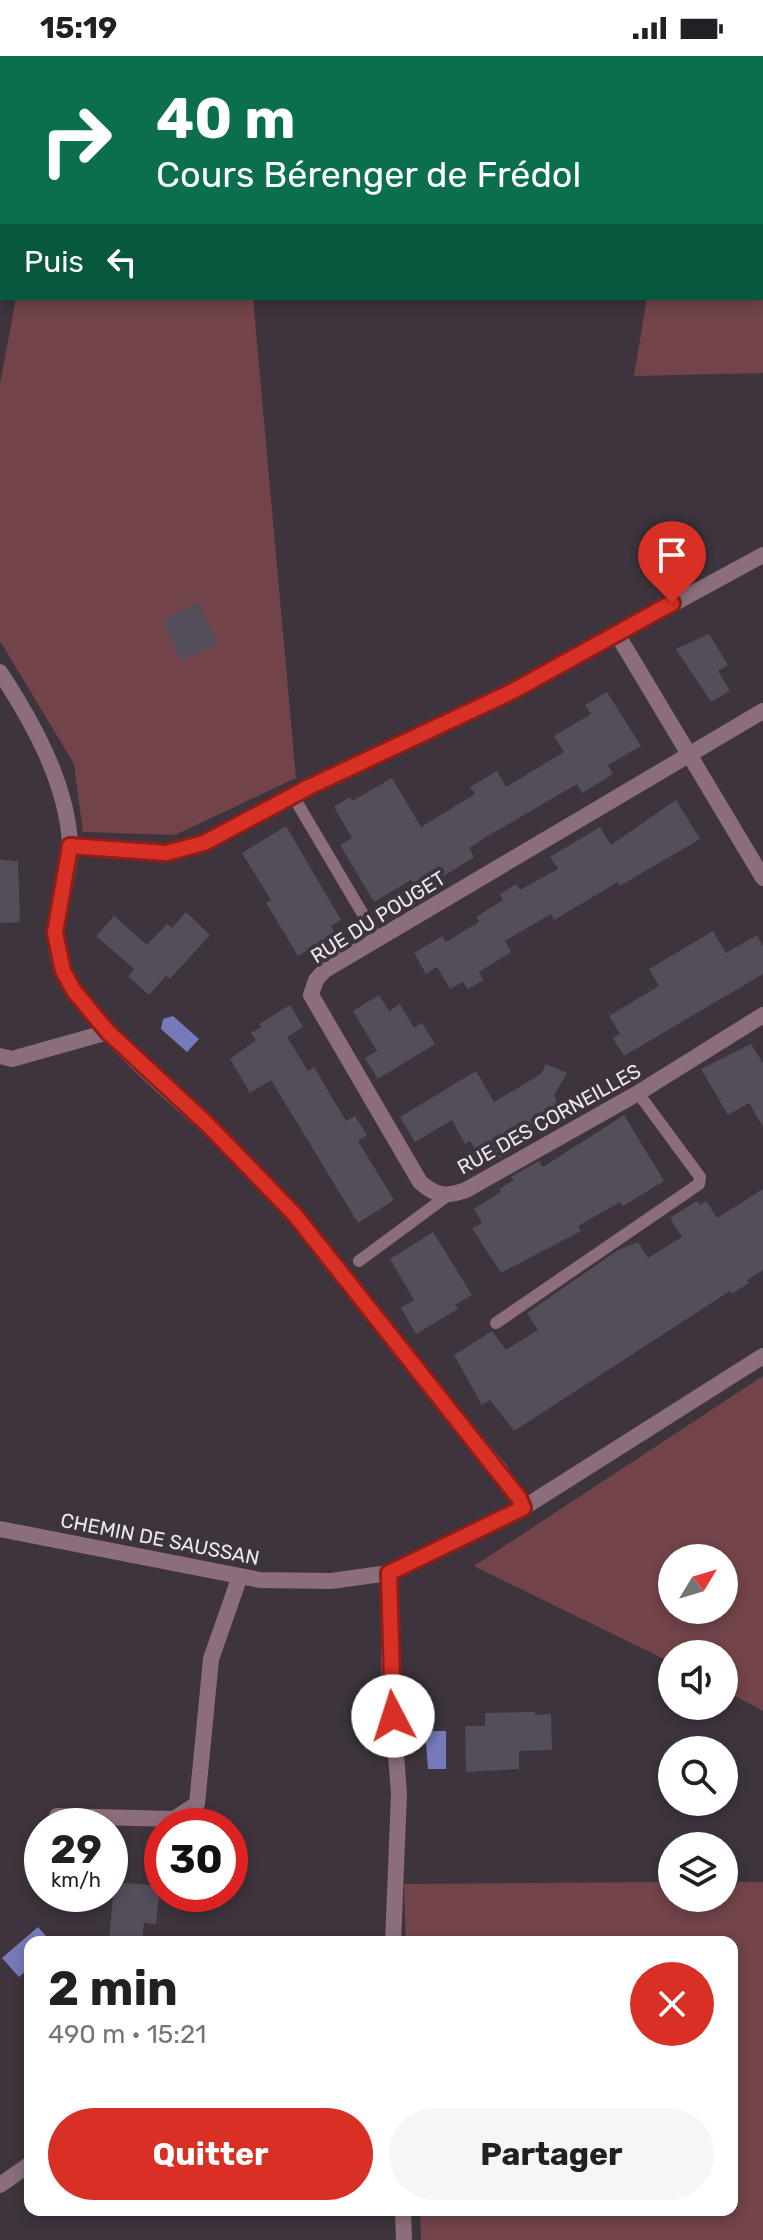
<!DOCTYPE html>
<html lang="fr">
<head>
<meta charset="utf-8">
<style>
  body { margin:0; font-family:Rubik,sans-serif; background:#f6f6f6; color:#202124; height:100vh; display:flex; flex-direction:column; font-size:30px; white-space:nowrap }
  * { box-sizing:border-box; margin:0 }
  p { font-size:26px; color:#757577 }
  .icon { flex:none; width:44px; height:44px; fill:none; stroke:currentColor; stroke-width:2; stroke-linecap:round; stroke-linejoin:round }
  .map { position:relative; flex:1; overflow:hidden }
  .details { position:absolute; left:24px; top:1880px; width:714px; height:280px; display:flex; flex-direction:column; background:#fff; border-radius:16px; box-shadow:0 4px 12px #0003 }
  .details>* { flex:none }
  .banner { position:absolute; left:0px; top:0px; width:764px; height:244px; box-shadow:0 4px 12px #0003; background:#0b6e4f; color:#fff; overflow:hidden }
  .needle { width:52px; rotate:52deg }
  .tools { position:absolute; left:658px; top:1488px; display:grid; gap:16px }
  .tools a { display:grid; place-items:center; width:80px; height:80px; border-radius:50%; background:#fff; box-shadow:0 4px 12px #0003; font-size:40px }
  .speed { position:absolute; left:24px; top:1752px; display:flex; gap:16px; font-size:40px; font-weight:700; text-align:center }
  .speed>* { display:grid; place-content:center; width:104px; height:104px; border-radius:50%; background:#fff; box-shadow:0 4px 12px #0003; line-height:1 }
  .speed small { font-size:20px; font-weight:400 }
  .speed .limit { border:12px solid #d22; background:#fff; color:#111 }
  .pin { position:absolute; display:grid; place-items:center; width:68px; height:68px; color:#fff; margin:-82px -34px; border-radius:50% 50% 50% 0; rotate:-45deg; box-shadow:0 0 8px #0007 }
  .pin .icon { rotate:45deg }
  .me { position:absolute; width:88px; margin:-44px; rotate:355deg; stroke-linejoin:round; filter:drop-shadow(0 0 6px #0008) }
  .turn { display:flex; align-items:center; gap:28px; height:168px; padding:0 24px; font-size:36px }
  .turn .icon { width:104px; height:104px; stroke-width:2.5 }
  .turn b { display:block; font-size:56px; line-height:68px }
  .then { display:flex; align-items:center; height:76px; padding:0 24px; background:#0003; gap:16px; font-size:30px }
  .round { display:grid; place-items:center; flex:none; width:84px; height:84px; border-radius:42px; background:#f6f6f6 }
  .summary { display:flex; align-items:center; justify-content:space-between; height:136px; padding:0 24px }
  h1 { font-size:48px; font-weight:700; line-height:60px }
  .action { display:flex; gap:16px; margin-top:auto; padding:16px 24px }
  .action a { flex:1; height:92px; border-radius:48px; background:#d93025; color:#fff; font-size:32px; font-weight:700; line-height:92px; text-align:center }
  .action a+a { background:#f6f6f6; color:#202124 }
  .status { display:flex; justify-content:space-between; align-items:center; height:56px; padding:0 40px; background:#fff; direction:ltr }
  .status svg { height:22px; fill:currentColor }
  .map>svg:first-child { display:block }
  .green { fill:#724449; fill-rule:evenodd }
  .water { fill:#767aba }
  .building { fill:#534e59 }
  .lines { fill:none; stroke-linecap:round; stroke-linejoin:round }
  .service { stroke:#8b6d7b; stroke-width:12 }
  .minor { stroke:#8b6d7b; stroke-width:16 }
  .tertiary { stroke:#8b6d7b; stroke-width:16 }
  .route-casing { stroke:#8d1f18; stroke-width:20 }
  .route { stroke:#d93025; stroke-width:14 }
  .labels { text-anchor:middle; stroke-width:8; stroke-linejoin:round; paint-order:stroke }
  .street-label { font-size:20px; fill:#eee8ee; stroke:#3d343d }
</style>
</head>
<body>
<div class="status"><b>15:19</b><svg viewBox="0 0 49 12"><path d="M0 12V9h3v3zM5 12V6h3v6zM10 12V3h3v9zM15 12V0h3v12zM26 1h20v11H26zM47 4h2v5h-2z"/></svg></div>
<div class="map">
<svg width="763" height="2184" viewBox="0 0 763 2184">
  <rect width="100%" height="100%" fill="#3d343d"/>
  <path class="green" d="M682 0H763V317L634 320 647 242H762V2Z
    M16 242H253L296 722 175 779 83 776 74 708 0 585V328Z
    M763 1320V1655L724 1634V1598H672V1607L474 1510ZM724 1502V1554H672V1502Z
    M672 1826V1842H724V1826H763V2184H421L420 2154H732V1886H406L404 1828Z"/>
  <path class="water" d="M173 960 199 983 187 996 161 973 163 963Z
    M425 1675H446V1713H428Z
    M38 1871 51 1886H30V1911L19 1921 2 1902Z"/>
  <path class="building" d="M198 546 218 587 182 605 162 565Z
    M709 578 728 609 718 615 730 635 711 646 676 593Z
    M607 636 641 690 608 709 613 718 582 737 577 728 486 781 469 792 474 801 418 836 411 824 374 846 340 789 352 782 334 751 350 741 352 745 392 722 421 771 475 738 470 731 497 715 506 731 564 696 554 680 591 658 585 649Z
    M676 744 700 783 620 830 618 826 554 864 551 858 505 885 511 896 479 916 483 924 468 933 463 926 450 933 437 911 426 918 414 897 442 880 446 886 479 866 476 861 503 844 500 838 516 828 520 834 558 813 550 801 600 771 611 789Z
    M286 770 341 864 331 870 335 877 298 900 266 847 271 844 242 797Z
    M0 804 18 805 20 866 0 867Z
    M186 856 210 879 170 923 166 920 149 939 128 920 134 913 96 880 114 860 147 889 167 868 172 872Z
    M713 875 726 897 757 879 763 890V918L624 1000 613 982 620 978 609 960 659 930 649 913Z
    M379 939 389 955 400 948 414 972 422 967 435 988 378 1023 365 1002 377 995 353 955Z
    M290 949 303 971 287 981 308 1015 314 1011 346 1065 355 1060 367 1079 358 1085 394 1144 358 1167 271 1024 250 1037 230 1003 256 984 251 977 261 971 259 968Z
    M751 988 763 1007V1071L749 1047 728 1059 701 1013Z
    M546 1008 567 1017 554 1039 560 1055 523 1078 528 1086 499 1102 491 1090 478 1098 470 1085 465 1088 452 1064 415 1086 400 1061 476 1015 494 1046 541 1018Z
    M624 1059 664 1125 623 1150 620 1146 578 1170 581 1175 501 1217 472 1172 482 1167 474 1153 501 1136 499 1133 514 1124 511 1121 539 1105 543 1111Z
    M763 1133V1214L747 1224 749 1227 732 1238 730 1235 514 1375 490 1344 482 1349 454 1299 492 1275 506 1294 538 1274 527 1257 618 1194 638 1186 648 1202 682 1181 670 1162 697 1145 700 1149 706 1145 717 1162Z
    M433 1176 472 1239 455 1249 458 1253 416 1278 401 1252 414 1244 390 1203Z
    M535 1656V1659L551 1658 552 1694 519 1695V1713L466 1716 465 1670H485V1657Z
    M114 1826 160 1830 156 1868 144 1867 142 1886H109Z"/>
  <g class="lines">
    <path class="service" d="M296 745 377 882
      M359 1205 447 1140
      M496 1267 699 1128 700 1121 638 1037"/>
    <path class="minor" d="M617 578 763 822
      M0 616C32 665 67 727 70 788 72 833 41 875 65 919 104 990 200 1058 258 1119 295 1157 326 1199 358 1240 405 1299 452 1357 500 1414L523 1452
      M763 655 325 914 316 924 311 939 420 1126C437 1141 446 1141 466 1134L638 1037 763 959
      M70 790 166 797 204 787 309 731 511 636 763 499
      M0 1000 12 1003 108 976
      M389 1517V1608L399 1738 393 1886
      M57 1760 174 1763 197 1748 211 1603 240 1520
      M0 2129 30 2108
      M403 2154 404 2184"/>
    <path class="tertiary" d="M0 1473 260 1524 331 1525 389 1517 523 1452 763 1300"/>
  </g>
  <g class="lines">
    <defs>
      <path id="route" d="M393 1660 389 1517 523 1452 519 1442 295 1159 208 1069 108 976 74 935 63 915 55 877 70 790 166 797 204 787 309 731 511 636 672 547"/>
    </defs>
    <use href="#route" class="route-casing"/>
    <use href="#route" class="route"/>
  </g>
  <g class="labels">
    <g class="street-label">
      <text transform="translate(378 861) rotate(-32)" y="7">RUE DU POUGET</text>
      <text transform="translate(549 1063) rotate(-29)" y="7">RUE DES CORNEILLES</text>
      <text transform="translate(160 1483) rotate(11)" y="7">CHEMIN DE SAUSSAN</text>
    </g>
  </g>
</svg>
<div class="tools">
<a><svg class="needle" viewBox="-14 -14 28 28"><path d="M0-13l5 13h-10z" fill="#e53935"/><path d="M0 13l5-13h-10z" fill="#757577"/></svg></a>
<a><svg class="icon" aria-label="sound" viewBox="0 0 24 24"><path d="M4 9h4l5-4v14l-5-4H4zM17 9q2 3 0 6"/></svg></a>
<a><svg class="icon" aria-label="search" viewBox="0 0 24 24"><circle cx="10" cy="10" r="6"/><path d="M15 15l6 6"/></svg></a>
<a><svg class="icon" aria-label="layers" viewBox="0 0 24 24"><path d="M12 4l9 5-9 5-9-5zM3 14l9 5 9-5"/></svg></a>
</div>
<div class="speed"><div>29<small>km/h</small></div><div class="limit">30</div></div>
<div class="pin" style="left:672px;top:547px;background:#d93025"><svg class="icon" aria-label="arrive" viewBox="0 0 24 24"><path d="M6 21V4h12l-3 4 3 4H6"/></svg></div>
<svg class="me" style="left:393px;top:1660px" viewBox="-20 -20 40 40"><circle r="19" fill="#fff"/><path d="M0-13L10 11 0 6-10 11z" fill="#d93025"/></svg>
<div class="banner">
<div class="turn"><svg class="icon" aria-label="right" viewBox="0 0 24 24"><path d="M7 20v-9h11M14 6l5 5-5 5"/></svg><div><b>40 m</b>Cours Bérenger de Frédol</div></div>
<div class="then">Puis<svg class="icon" aria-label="left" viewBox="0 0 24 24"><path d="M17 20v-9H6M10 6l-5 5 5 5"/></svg></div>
</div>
<section class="details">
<div class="summary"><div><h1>2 min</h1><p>490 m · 15:21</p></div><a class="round" style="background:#d93025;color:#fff"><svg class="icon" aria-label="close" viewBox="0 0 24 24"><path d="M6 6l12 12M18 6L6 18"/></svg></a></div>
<div class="action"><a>Quitter</a><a>Partager</a></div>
</section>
</div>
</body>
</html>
